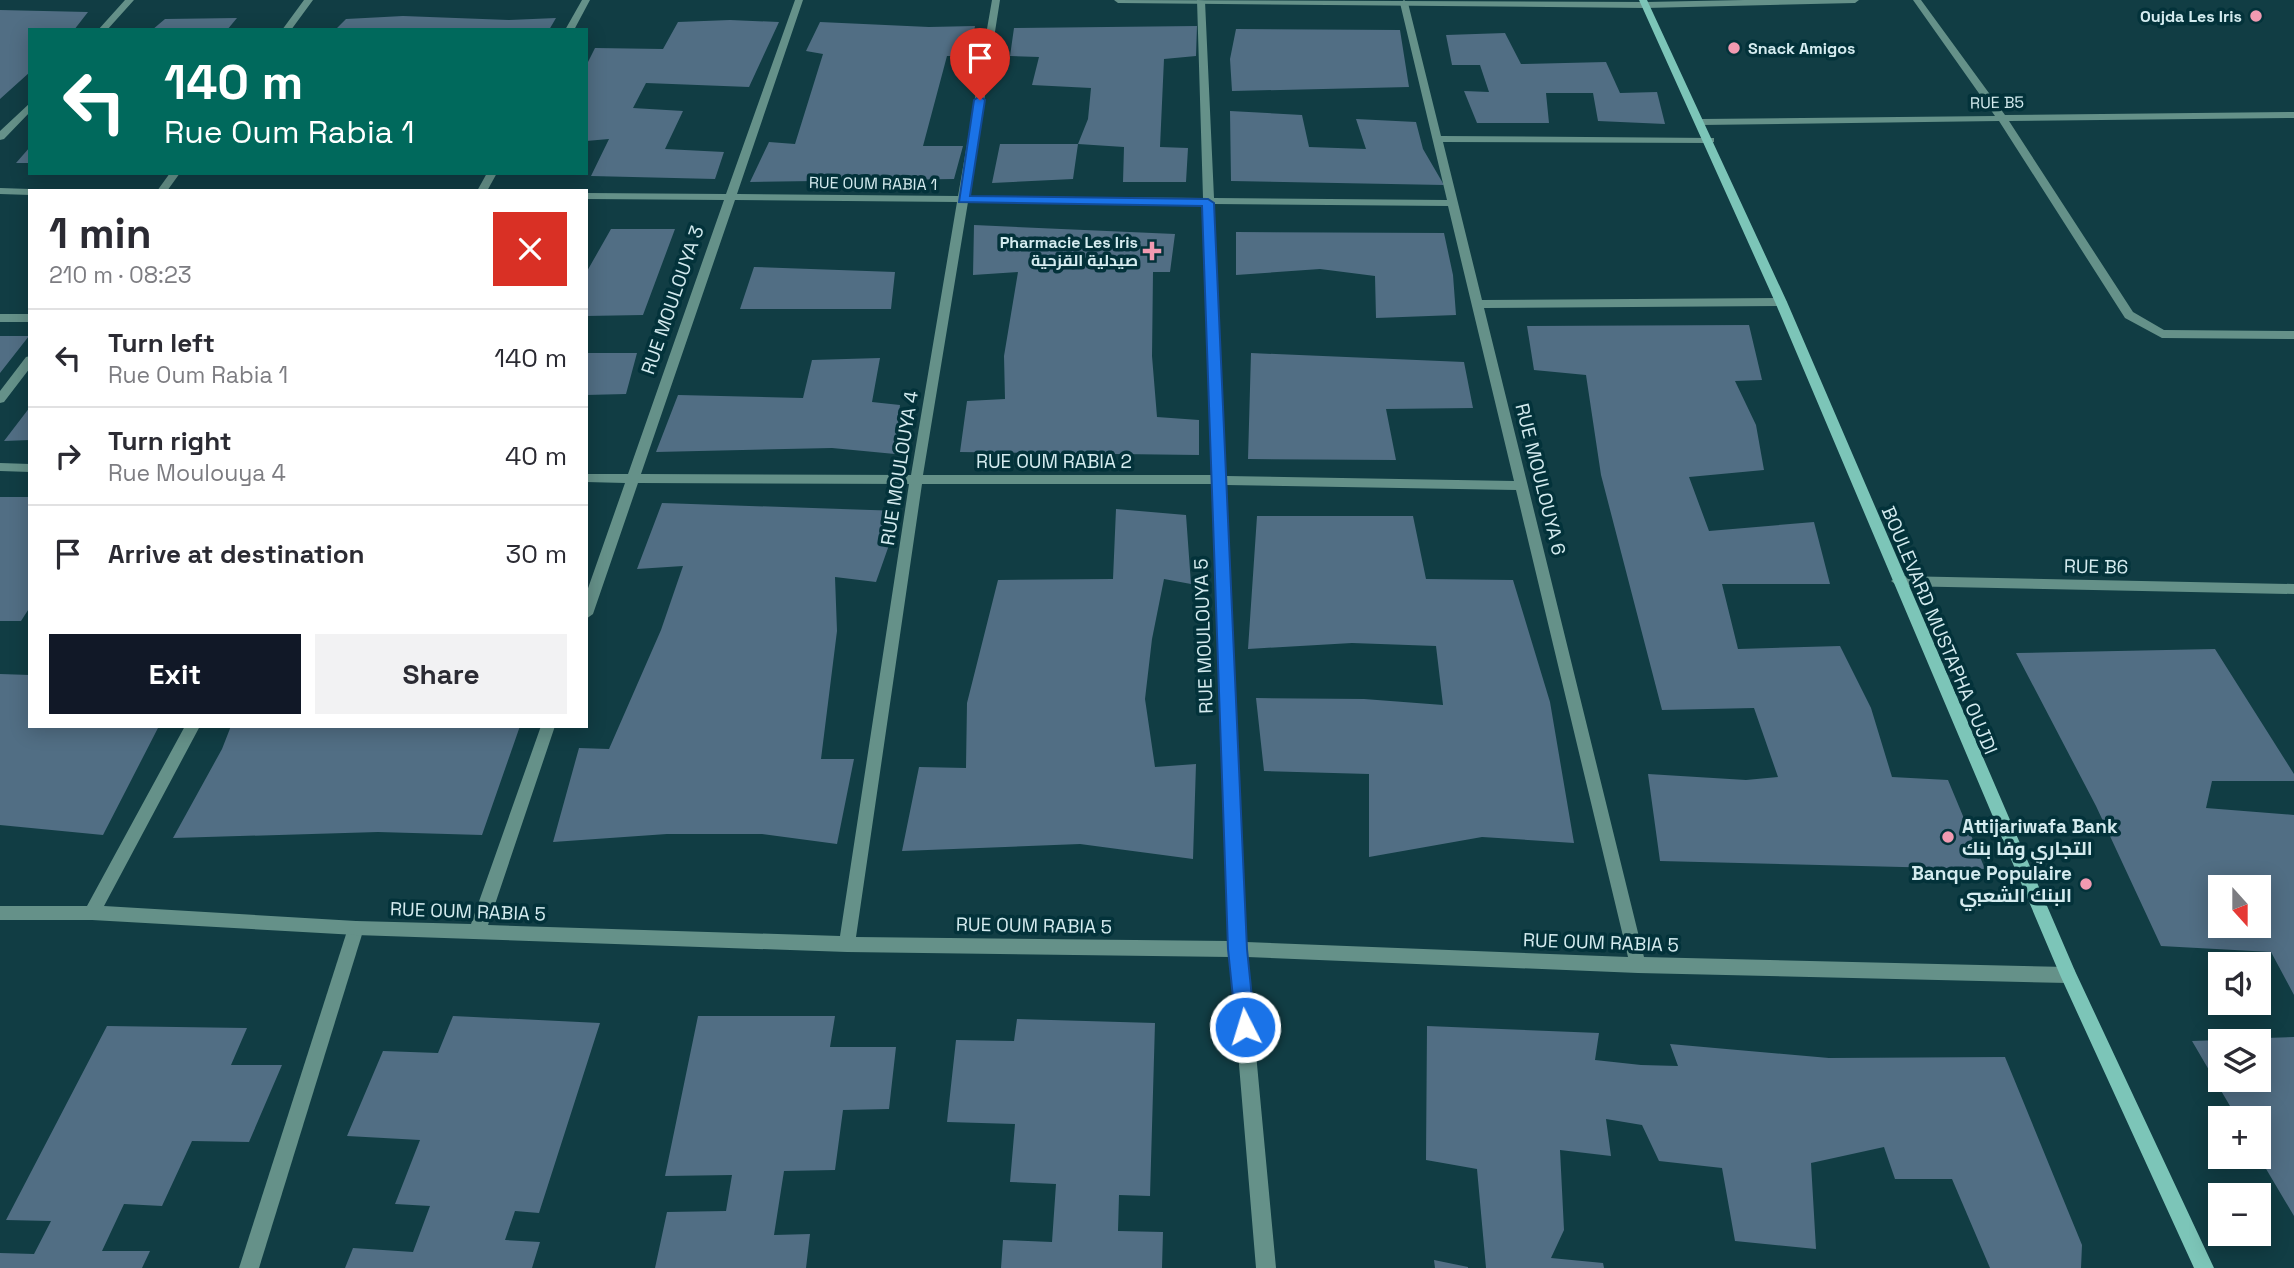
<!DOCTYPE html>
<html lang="en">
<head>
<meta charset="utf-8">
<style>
  body { margin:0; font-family:"Space Grotesk",Cairo,sans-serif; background:#f2f2f3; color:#2b2b33; height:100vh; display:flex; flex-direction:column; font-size:26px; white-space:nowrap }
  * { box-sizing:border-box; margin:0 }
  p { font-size:23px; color:#7c7c81 }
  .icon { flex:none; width:38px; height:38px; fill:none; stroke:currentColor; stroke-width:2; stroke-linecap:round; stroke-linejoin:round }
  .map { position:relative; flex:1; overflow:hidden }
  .drawer { position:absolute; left:28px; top:189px; width:560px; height:539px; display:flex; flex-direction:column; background:#fff; border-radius:0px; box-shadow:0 4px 18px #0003 }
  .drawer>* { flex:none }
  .banner { position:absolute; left:28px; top:28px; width:560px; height:147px; border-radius:0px; box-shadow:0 4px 18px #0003; background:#00695c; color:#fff; overflow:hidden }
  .needle { width:46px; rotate:159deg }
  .fabs { position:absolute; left:2208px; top:875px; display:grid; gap:14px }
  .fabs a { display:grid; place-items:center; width:63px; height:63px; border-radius:0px; background:#fff; box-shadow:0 4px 18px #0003; font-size:35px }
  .pin { position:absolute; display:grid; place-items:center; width:60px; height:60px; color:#fff; margin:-72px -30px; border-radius:50% 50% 50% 0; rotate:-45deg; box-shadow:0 0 7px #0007 }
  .pin .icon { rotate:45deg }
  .me { position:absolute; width:77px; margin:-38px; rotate:355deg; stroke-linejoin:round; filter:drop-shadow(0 0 5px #0008) }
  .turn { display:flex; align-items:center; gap:24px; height:147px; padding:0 21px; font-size:32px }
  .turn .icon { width:91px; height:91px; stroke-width:2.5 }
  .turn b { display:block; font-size:49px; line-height:60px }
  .round { display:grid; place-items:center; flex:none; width:74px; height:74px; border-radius:0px; background:#f2f2f3 }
  .headline { display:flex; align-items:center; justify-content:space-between; height:119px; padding:0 21px }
  h1 { font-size:42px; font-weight:700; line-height:52px }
  .primary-button { display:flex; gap:14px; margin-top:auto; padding:14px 21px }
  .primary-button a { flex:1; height:80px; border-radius:0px; background:#111827; color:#fff; font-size:28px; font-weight:700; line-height:80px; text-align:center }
  .primary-button a+a { background:#f2f2f3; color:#2b2b33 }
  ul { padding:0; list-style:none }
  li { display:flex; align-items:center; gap:21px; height:98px; padding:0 21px; border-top:2px solid #e1e1e2 }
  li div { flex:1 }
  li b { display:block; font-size:26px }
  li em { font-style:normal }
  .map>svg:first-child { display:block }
  .building { fill:#516e84; fill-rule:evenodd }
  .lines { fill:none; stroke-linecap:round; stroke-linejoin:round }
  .service { fill:#659189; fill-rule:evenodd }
  .minor { fill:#659189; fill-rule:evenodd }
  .tertiary { fill:#659189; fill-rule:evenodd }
  .secondary { fill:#7cc5b8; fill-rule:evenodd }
  .route { fill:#1a73e8; stroke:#114b97; stroke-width:2 }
  .poi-dot { fill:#f19ab1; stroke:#03323a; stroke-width:2.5 }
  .labels { text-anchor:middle; stroke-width:7; stroke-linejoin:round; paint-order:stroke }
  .far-poi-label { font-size:16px; font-weight:bold; fill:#d4ebef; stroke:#03323a; text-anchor:end }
  .far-street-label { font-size:16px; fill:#d4ebef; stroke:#03323a }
  .street-label { font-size:19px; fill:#d4ebef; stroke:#03323a }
  .poi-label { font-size:19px; font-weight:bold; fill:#d4ebef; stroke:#03323a; text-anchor:start }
</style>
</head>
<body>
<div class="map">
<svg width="2294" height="1268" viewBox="0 0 2294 1268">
  <rect width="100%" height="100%" fill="#113d44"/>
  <path class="building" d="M0 10 88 12 74 30H30V72L0 99Z
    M403 16 509 20 556 18 549 30H335L346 19Z
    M237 18 227 30H152L165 19Z
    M730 20 779 22 749 87 646 83 633 108 683 111 665 149 724 152 715 179 591 176 609 139 586 141V66L595 48 663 49 678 22Z
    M820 22 929 27 975 26 969 56H947L923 146H963L954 179 750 182 769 142 795 144 823 54 806 51Z
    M1197 26 1196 56 1164 59 1160 147 1188 148 1186 182H1123L1124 147 1078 144 1088 119 1091 88 1032 85 1039 57 1010 56 1014 28Z
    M1236 29 1400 30 1409 87 1232 91 1230 59Z
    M1505 33 1521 64 1606 62 1620 93 1657 92 1665 124 1598 121 1593 93H1546L1549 123H1477L1464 91 1489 92 1480 65H1452L1446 35Z
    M1230 111 1302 115 1309 147 1366 149 1356 119 1416 122 1423 149 1444 185 1231 181Z
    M1000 144H1078L1073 179 992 183Z
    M30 147V163H16Z
    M974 225 1175 234 1170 272H1153L1152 356 1157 417 1199 420V455L960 452 967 401 1005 399 1004 356 1018 272 973 275Z
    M611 229H675L643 315 586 316V273Z
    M1236 232 1444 233 1453 275 1456 315 1376 318 1375 276 1320 269 1236 275Z
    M754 267 895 272 891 309H740Z
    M1749 325 1762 380 1735 381 1756 425 1764 470 1689 477 1709 531 1814 522 1830 584H1722L1738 649 1840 646 1871 708 1892 777 1948 780 1985 869 1660 861 1648 774 1746 780 1778 777 1754 708 1662 710 1601 475 1586 375 1534 370 1527 326Z
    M0 336H29L0 373Z
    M586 353H637L626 394 586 395Z
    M1251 353 1464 362 1473 408 1386 409 1396 460 1248 459Z
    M880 358 872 402 900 405 895 454 832 448 656 452 678 395 803 398 812 360Z
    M30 407V440L4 441Z
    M0 497H30V607L21 621H0Z
    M662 503 901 511 876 582 835 577 837 631 821 759H854L837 844 762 834H667L553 842 579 748 609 749 661 630 683 566 637 569Z
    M1116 509 1186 515 1191 584 1164 579 1152 639 1145 699 1155 767 1196 764 1193 859 1080 844 902 851 919 767 966 768 967 703 998 580 1113 579Z
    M1257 516H1413L1426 579 1513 580 1550 702 1574 843 1482 837 1369 857V774L1264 771 1256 698 1364 699 1443 705 1436 646 1352 643 1248 649Z
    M2215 649 2294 774V781H2212L2206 808 2294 815V995L2271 952 2161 946 2096 806 2016 653ZM2221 887H2259V926H2221Z
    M0 674 30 675V726H159L103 835 0 825Z
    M231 726H520L482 835 378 832 173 838 222 749Z
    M453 1016 600 1023 539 1213 515 1211 505 1240 540 1242 532 1268H345L353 1248 413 1252 430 1206 395 1204 420 1140 347 1136 383 1051 438 1053Z
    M698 1016H835L830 1047H896L889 1109 843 1110 835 1170 784 1171 774 1235 810 1234 806 1268H655L667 1212 726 1211 732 1175 665 1176Z
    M1017 1019 1155 1023 1150 1196 1119 1195 1118 1231 1163 1232 1162 1268H1001L1003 1240 1052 1242 1056 1184 1010 1182 1015 1124 947 1122 956 1040 1014 1041Z
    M107 1026 247 1028 231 1065H282L249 1142 192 1141 162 1206 124 1204 102 1251H150L142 1268H0V1253L34 1254 51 1221 6 1220Z
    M1427 1026 1599 1033 1595 1060 1641 1065 1678 1066 1670 1044 1829 1058 2005 1057 2082 1245 2081 1268H1990L1952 1179H1895L1884 1147 1811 1163 1816 1249 1735 1241 1722 1168 1659 1161 1642 1125 1606 1119 1611 1156 1560 1150 1564 1230 1551 1258 1603 1263 1604 1268H1486L1477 1169 1426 1160Z
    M2294 1037V1216L2259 1157V1118H2237L2192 1041 2221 1040V1080H2259V1041L2235 1039Z
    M1434 1260 1468 1267V1268H1435Z"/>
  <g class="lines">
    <path class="service" d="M356 921 362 923 364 928 259 1268H239L348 928 350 923Z"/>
    <path class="minor" d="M125 0H134L107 30H98Z
      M304 0H313L291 30H282Z
      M582 0H590L574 30H565Z
      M795 0H803L737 194 958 196 992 0H1000L969 196 1203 198 1197 0 1205 1 1214 198 1447 200 1400 3 1404 0 1408 3 1441 136 1714 138V142L1710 143 1443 142 1482 300 1781 298 1787 302 1781 306 1484 308 1644 957 2068 967 2074 969 2076 975 2074 981 2068 983 1638 973 1247 957 1276 1268H1256L1230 957 847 952 356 935 92 920H0V906H87L185 726H200L104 906 356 921 471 924 541 726H555L488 925 840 936 909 484 638 483 593 614 586 619V594L625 483 586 482V474H628L724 200 586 199V193L726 194ZM735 200 957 202 911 475 641 474ZM968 202 1204 204 1213 475H923ZM1214 204 1448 206 1514 481 1226 476ZM922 484H1213L1229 941 856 937ZM1226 485 1516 490 1628 957 1246 942Z
      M1744 0H1859L1855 3 1646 8 1642 5 1646 2Z
      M1913 0H1921L2005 115 2294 112V118L2009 121 2133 312 2164 330 2294 331V339L2162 338 2125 318 1999 121 1701 125 1696 122 1701 119 1995 116Z
      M30 103V112L4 139 0 140V131Z
      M170 173H180L167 191H157Z
      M487 173H497L487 191H477Z
      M0 188 30 189 34 191H30V195L0 194Z
      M0 314H30V322H0Z
      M30 356V368L4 402 0 403V391L26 357Z
      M0 463 30 464V472L0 471Z
      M1898 576 2294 584V594L1898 586 1891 581Z"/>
    <path class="tertiary" d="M1114 0 1646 2 1650 5 1646 8 1118 3Z"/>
    <path class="secondary" d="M1639 0H1647L1787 302 2075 971 2214 1268H2194L2060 975 1775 302Z"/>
  </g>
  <path class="route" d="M980 96 985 100 970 196 1208 199 1214 203 1247 949 1255 1027 1252 1034 1245 1036 1238 1034 1236 1027 1228 949 1202 206 959 202 974 100Z"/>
  <g class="poi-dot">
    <circle cx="2256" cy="16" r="7"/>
    <circle cx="1734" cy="48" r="7"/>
    <path d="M1148.5 240.5h7v7h7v7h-7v7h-7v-7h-7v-7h7z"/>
    <circle cx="1948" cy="837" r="7"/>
    <circle cx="2086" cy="884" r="7"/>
  </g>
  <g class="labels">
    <g class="far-poi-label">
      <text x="2242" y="22">Oujda Les Iris</text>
      <text x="1748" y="54" text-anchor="start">Snack Amigos</text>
      <text x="1138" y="248">Pharmacie Les Iris<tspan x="1138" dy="18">صيدلية القزحية</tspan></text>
    </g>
    <g class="far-street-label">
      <text transform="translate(1997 102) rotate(-1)" y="6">RUE B5</text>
      <text transform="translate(873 183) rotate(1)" y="6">RUE OUM RABIA 1</text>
    </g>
    <g class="street-label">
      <text transform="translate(672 300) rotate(-71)" y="7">RUE MOULOUYA 3</text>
      <text x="1054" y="468">RUE OUM RABIA 2</text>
      <text transform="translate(899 468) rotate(-81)" y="7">RUE MOULOUYA 4</text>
      <text transform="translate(1541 479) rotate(76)" y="7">RUE MOULOUYA 6</text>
      <text transform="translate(2096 566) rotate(1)" y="7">RUE B6</text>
      <text transform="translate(1940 630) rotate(67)" y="7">BOULEVARD MUSTAPHA OUJDI</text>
      <text transform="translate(1203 636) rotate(-92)" y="7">RUE MOULOUYA 5</text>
      <text transform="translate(468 911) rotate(2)" y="7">RUE OUM RABIA 5</text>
      <text transform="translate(1034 925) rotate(1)" y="7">RUE OUM RABIA 5</text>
      <text transform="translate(1601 942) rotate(2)" y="7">RUE OUM RABIA 5</text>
    </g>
    <g class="poi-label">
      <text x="1962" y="833">Attijariwafa Bank<tspan x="1962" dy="22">التجاري وفا بنك</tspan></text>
      <text x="2072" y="880" text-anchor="end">Banque Populaire<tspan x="2072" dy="22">البنك الشعبي</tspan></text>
    </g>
  </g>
</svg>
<div class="fabs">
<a><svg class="needle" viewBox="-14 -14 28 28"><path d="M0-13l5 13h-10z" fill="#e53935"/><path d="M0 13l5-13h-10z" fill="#7c7c81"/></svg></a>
<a><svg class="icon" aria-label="sound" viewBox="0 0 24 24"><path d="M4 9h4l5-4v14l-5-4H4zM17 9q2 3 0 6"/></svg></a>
<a><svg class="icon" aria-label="layers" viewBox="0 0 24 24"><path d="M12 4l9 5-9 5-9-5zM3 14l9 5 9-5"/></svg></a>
<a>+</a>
<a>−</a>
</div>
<div class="pin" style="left:980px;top:100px;background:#d93025"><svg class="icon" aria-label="arrive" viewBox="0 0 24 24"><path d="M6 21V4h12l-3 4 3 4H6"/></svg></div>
<svg class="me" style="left:1245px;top:1027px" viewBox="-20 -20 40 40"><circle r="17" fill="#1a73e8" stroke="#fff" stroke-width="3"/><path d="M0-11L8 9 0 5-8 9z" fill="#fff"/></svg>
<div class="banner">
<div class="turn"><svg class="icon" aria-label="left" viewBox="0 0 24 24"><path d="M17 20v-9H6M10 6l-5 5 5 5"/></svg><div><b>140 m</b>Rue Oum Rabia 1</div></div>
</div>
<section class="drawer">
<div class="headline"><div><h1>1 min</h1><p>210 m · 08:23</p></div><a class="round" style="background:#d93025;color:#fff"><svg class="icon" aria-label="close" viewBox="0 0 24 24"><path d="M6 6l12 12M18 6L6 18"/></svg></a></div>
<ul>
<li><svg class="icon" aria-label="left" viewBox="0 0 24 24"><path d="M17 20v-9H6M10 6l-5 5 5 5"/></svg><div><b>Turn left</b><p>Rue Oum Rabia 1</p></div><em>140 m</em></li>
<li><svg class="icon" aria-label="right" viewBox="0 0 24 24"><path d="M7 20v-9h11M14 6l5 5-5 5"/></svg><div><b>Turn right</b><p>Rue Moulouya 4</p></div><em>40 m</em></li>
<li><svg class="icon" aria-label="arrive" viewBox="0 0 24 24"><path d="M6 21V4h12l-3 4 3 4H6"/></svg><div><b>Arrive at destination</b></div><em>30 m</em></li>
</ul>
<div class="primary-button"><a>Exit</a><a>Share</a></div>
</section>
</div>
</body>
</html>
